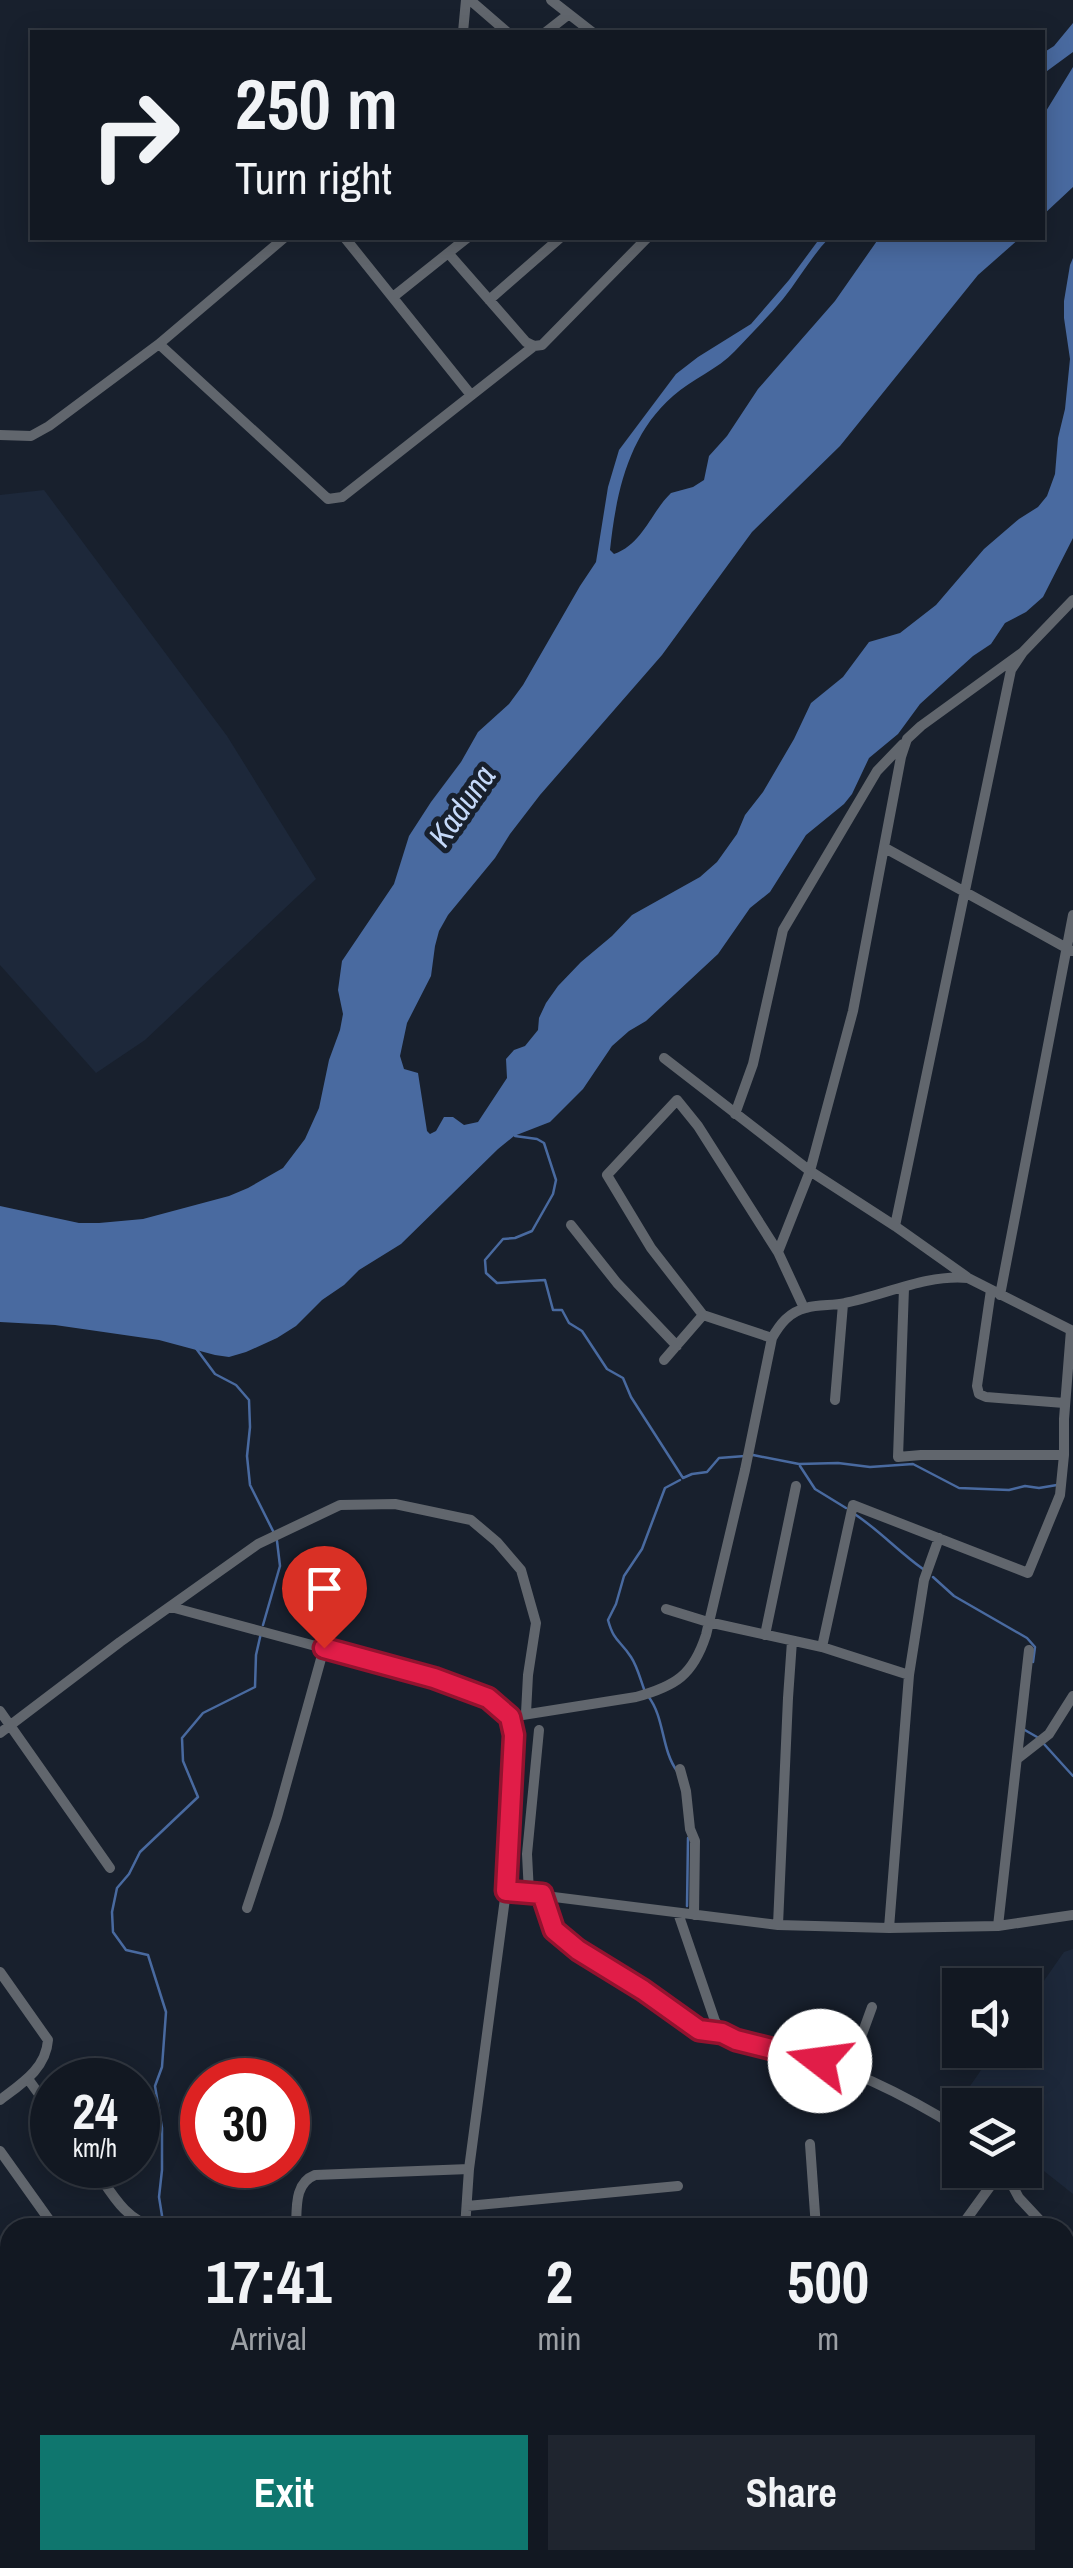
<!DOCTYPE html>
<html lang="en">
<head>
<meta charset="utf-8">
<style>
  body { margin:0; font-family:"Archivo Narrow",sans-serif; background:#1f252f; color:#f1f3f6; height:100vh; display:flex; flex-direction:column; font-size:38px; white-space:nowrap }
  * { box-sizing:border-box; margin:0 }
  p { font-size:32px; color:#9ca0a5 }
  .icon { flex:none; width:55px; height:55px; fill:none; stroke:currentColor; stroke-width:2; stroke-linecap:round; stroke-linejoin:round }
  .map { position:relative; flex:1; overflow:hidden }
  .sheet { position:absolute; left:0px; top:2218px; width:1075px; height:352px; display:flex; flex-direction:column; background:#121822; border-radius:30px 30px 0 0; box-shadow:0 5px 25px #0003,0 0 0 2px #313740 }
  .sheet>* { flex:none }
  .top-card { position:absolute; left:30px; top:30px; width:1015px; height:210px; border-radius:0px; box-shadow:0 5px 25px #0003,0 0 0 2px #313740; background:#121822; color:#f1f3f6; overflow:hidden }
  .tools { position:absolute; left:942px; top:1968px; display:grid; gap:20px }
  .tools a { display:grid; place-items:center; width:100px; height:100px; border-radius:0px; background:#121822; box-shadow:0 5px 25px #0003,0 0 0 2px #313740; font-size:50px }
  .speed { position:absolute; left:30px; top:2058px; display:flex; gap:20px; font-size:50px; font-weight:700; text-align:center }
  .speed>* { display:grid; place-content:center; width:130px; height:130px; border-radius:50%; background:#121822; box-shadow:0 5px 25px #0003,0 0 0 2px #313740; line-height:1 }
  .speed small { font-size:25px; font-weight:400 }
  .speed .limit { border:15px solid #d22; background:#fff; color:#111 }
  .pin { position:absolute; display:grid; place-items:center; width:85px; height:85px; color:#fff; margin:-102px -42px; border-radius:50% 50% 50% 0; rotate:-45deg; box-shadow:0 0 10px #0007 }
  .pin .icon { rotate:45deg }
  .me { position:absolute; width:110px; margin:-55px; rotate:285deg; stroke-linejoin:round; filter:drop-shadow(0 0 8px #0008) }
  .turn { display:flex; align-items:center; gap:35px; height:210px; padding:0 40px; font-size:45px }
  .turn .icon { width:130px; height:130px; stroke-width:2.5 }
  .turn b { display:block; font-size:70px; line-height:85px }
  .eta { display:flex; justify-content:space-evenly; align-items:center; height:170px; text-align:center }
  .eta b { font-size:60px; font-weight:700; line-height:70px }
  .button { display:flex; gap:20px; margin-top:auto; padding:20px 40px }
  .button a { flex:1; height:115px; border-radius:0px; background:#0f766e; color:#fff; font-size:40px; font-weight:700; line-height:115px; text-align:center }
  .button a+a { background:#1f252f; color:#f1f3f6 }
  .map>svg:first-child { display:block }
  .built { fill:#1d283a }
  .water { fill:#496aa0 }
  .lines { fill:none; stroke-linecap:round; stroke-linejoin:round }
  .stream { stroke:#496aa0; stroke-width:2.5 }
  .minor { stroke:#61666d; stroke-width:10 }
  .route-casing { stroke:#92132f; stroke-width:25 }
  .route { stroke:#e11d48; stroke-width:18 }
  .labels { text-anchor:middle; stroke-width:10; stroke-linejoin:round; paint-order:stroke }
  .water-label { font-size:32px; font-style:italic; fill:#c5d9f9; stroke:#18202d }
</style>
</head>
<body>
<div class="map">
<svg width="1073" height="2568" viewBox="0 0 1073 2568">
  <rect width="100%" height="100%" fill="#18202d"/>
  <path class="built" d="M44 490 227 736 316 879 145 1040 96 1073 0 965V495Z
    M1073 1949V2194L1025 2156V2105H962L959 2102 995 2050H1025V2008L1064 1952Z"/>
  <path class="water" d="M1073 23V52L1043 74V53L1054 46Z
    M1073 67V187L1043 215V116Z
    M820 238H829C811 257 799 279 783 299 768 317 751 334 735 351 717 370 692 379 673 396 628 435 616 494 610 550L614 554C643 544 651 512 671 493L693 487 704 480 709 456 727 436 758 389 835 301 879 238H1020L978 275 840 446 752 532 662 655 540 795 510 834 495 858 448 915 439 931 435 946 431 976 407 1023 400 1056 404 1069 418 1073 427 1131 430 1134 436 1131 444 1117H453L464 1125 478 1122 507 1078 506 1059 514 1050 525 1046 538 1030 539 1018 546 1003 558 986 581 962 612 936 632 915 700 877 717 862 737 834 745 815 763 792 794 739 811 703 843 677 869 642 900 633 936 605 984 549 1019 519 1038 507 1047 496 1055 474 1058 438 1065 409 1070 359 1064 318V301L1070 265 1073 258V538L1043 597 1026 612 1005 623 991 644 973 656 920 704 898 734 869 758 852 794 844 804 806 835 770 892 750 908 718 954 646 1021 629 1031 612 1046 583 1089 550 1122 514 1136 498 1149 401 1244 359 1270 344 1285 322 1300 296 1326 277 1338 246 1352 229 1357 215 1355 159 1340 55 1325 0 1322V1206L79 1223H99L143 1219 229 1196 248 1188 283 1168 305 1139 319 1108 329 1060 340 1030 343 1014 338 990 342 961 394 884 409 836 431 802 461 762 478 732 509 704 523 685 580 586 596 562 608 487 619 450 676 374 698 357 751 324 789 280Z"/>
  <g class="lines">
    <path class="stream" d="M515 1136 537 1139 544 1143 556 1180 553 1194 532 1231 515 1238 503 1239 485 1260 486 1273 497 1283 545 1280 553 1310H562L569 1323 582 1331 607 1369 623 1378 631 1397 683 1478 692 1474 707 1472 719 1458 745 1456
      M195 1347 215 1374 236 1385 249 1400 250 1427 247 1456 250 1485 274 1533
      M753 1455 799 1464 838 1463 870 1467 913 1464 959 1488 1009 1490 1025 1486 1039 1488 1057 1485
      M800 1466 815 1489 846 1508
      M856 1515C880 1531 899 1552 923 1569
      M933 1577 954 1596 1027 1638 1035 1647 1033 1662
      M263 1625 280 1566 277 1541
      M644 1689C640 1678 637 1666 631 1657 620 1640 614 1642 608 1620L616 1604 624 1576 642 1549 665 1488 680 1480
      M648 1696C665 1718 661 1749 677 1771
      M1023 1729 1037 1737
      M1044 1744 1073 1776
      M687 1906 688 1838
      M164 2228 159 2197 162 2170V2128L155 2086 162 2067 166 2012 148 1955 126 1950 113 1932 112 1912 117 1888 129 1874 140 1852 198 1797 183 1761 182 1738 203 1713 255 1687 256 1655 261 1633"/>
    <path class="minor" d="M470 0 507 32
      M551 0 592 32
      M463 32 466 0
      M546 32 569 14
      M345 238 471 395
      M449 254 526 342 534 346
      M393 297 467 238
      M489 300 560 238
      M159 344 328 499 342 497 534 346 542 345 647 238
      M0 435 31 436 49 426 159 344 284 238
      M885 848 1072 951
      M664 1058 810 1171 895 1226 967 1277
      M735 1114 753 1064 783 930 877 771 903 744
      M571 1225 617 1283 677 1346
      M895 1226 1011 670 1023 652 1073 600
      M778 1252 810 1171 853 1011 901 757 907 739 921 726 1023 652
      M904 1288 898 1457 921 1455H1064
      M991 1290 977 1386 979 1394 986 1397 1064 1403
      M1000 1295 1073 915
      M772 1338 703 1315 651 1248 607 1175 677 1100 698 1126 778 1252 804 1308
      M664 1360 703 1315
      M835 1400 843 1304
      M171 1607 434 1678 488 1698 510 1717 514 1735 506 1891 469 2169 465 2228
      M666 1609 708 1622 822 1647 909 1675
      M765 1635 796 1486
      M822 1647 853 1505 1028 1573 1060 1495 1064 1455V1419L1071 1330
      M0 1711 110 1868
      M510 1717 636 1697C676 1686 693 1675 706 1635L745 1470 772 1338C780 1324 789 1312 806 1308 818 1304 833 1306 845 1303 885 1295 927 1274 968 1278L1073 1331
      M0 1733 120 1642 258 1544 340 1505 395 1504 471 1520 497 1542 521 1570 536 1623 528 1675 526 1713
      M1017 1759 1049 1734 1073 1696
      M680 1769 686 1791 690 1829 695 1841 694 1915
      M506 1891 778 1925 889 1928 998 1926 1073 1915
      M529 1893 527 1854 539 1730
      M543 1894 554 1930 578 1950 643 1990 699 2030 722 2033
      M247 1908 277 1817 324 1648
      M678 1913 715 2021C730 2048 763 2045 791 2052 852 2068 907 2096 960 2129
      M778 1925 788 1698 792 1641
      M998 1926 1029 1650
      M889 1928 909 1675 924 1580 939 1538
      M0 1972 48 2040C46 2069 21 2084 0 2100
      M849 2070 872 2007
      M28 2079 52 2112
      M810 2144 816 2228
      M0 2151 55 2228
      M92 2165C110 2190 124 2221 157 2228
      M1004 2170 1019 2198 1047 2228
      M467 2206 678 2186
      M296 2228C297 2208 294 2183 315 2175L469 2169
      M960 2228 1002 2170
      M1065 2243 1073 2249
      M0 2299 10 2313
      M0 2420 10 2432
      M810 2560V2568
      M74 2568 79 2560
      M209 2568 213 2560
      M301 2568 302 2560
      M397 2568V2560
      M497 2568V2560"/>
  </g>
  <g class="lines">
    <defs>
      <path id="route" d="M324 1648 434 1678 488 1698 510 1717 514 1735 506 1891 542 1894 554 1930 578 1950 643 1990 699 2030 722 2033 736 2040 820 2061"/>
    </defs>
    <use href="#route" class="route-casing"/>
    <use href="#route" class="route"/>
  </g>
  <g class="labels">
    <g class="water-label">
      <text transform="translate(462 806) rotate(-55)" y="11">Kaduna</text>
    </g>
  </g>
</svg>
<div class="tools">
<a><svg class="icon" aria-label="sound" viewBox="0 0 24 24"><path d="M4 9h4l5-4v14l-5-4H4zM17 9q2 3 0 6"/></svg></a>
<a><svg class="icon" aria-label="layers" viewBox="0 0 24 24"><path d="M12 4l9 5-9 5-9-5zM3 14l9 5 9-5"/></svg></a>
</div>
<div class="speed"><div>24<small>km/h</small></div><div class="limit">30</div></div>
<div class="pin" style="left:324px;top:1648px;background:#d93025"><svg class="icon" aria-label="arrive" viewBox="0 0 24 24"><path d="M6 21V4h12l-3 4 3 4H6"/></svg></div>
<svg class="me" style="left:820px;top:2061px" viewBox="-20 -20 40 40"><circle r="19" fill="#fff"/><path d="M0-13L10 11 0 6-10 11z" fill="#e11d48"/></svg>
<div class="top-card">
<div class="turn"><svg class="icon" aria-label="right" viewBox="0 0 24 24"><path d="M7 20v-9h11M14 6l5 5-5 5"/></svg><div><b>250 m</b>Turn right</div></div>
</div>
<section class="sheet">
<div class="eta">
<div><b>17:41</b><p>Arrival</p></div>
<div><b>2</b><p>min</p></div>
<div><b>500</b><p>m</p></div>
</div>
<div class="button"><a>Exit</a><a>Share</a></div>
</section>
</div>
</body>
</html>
